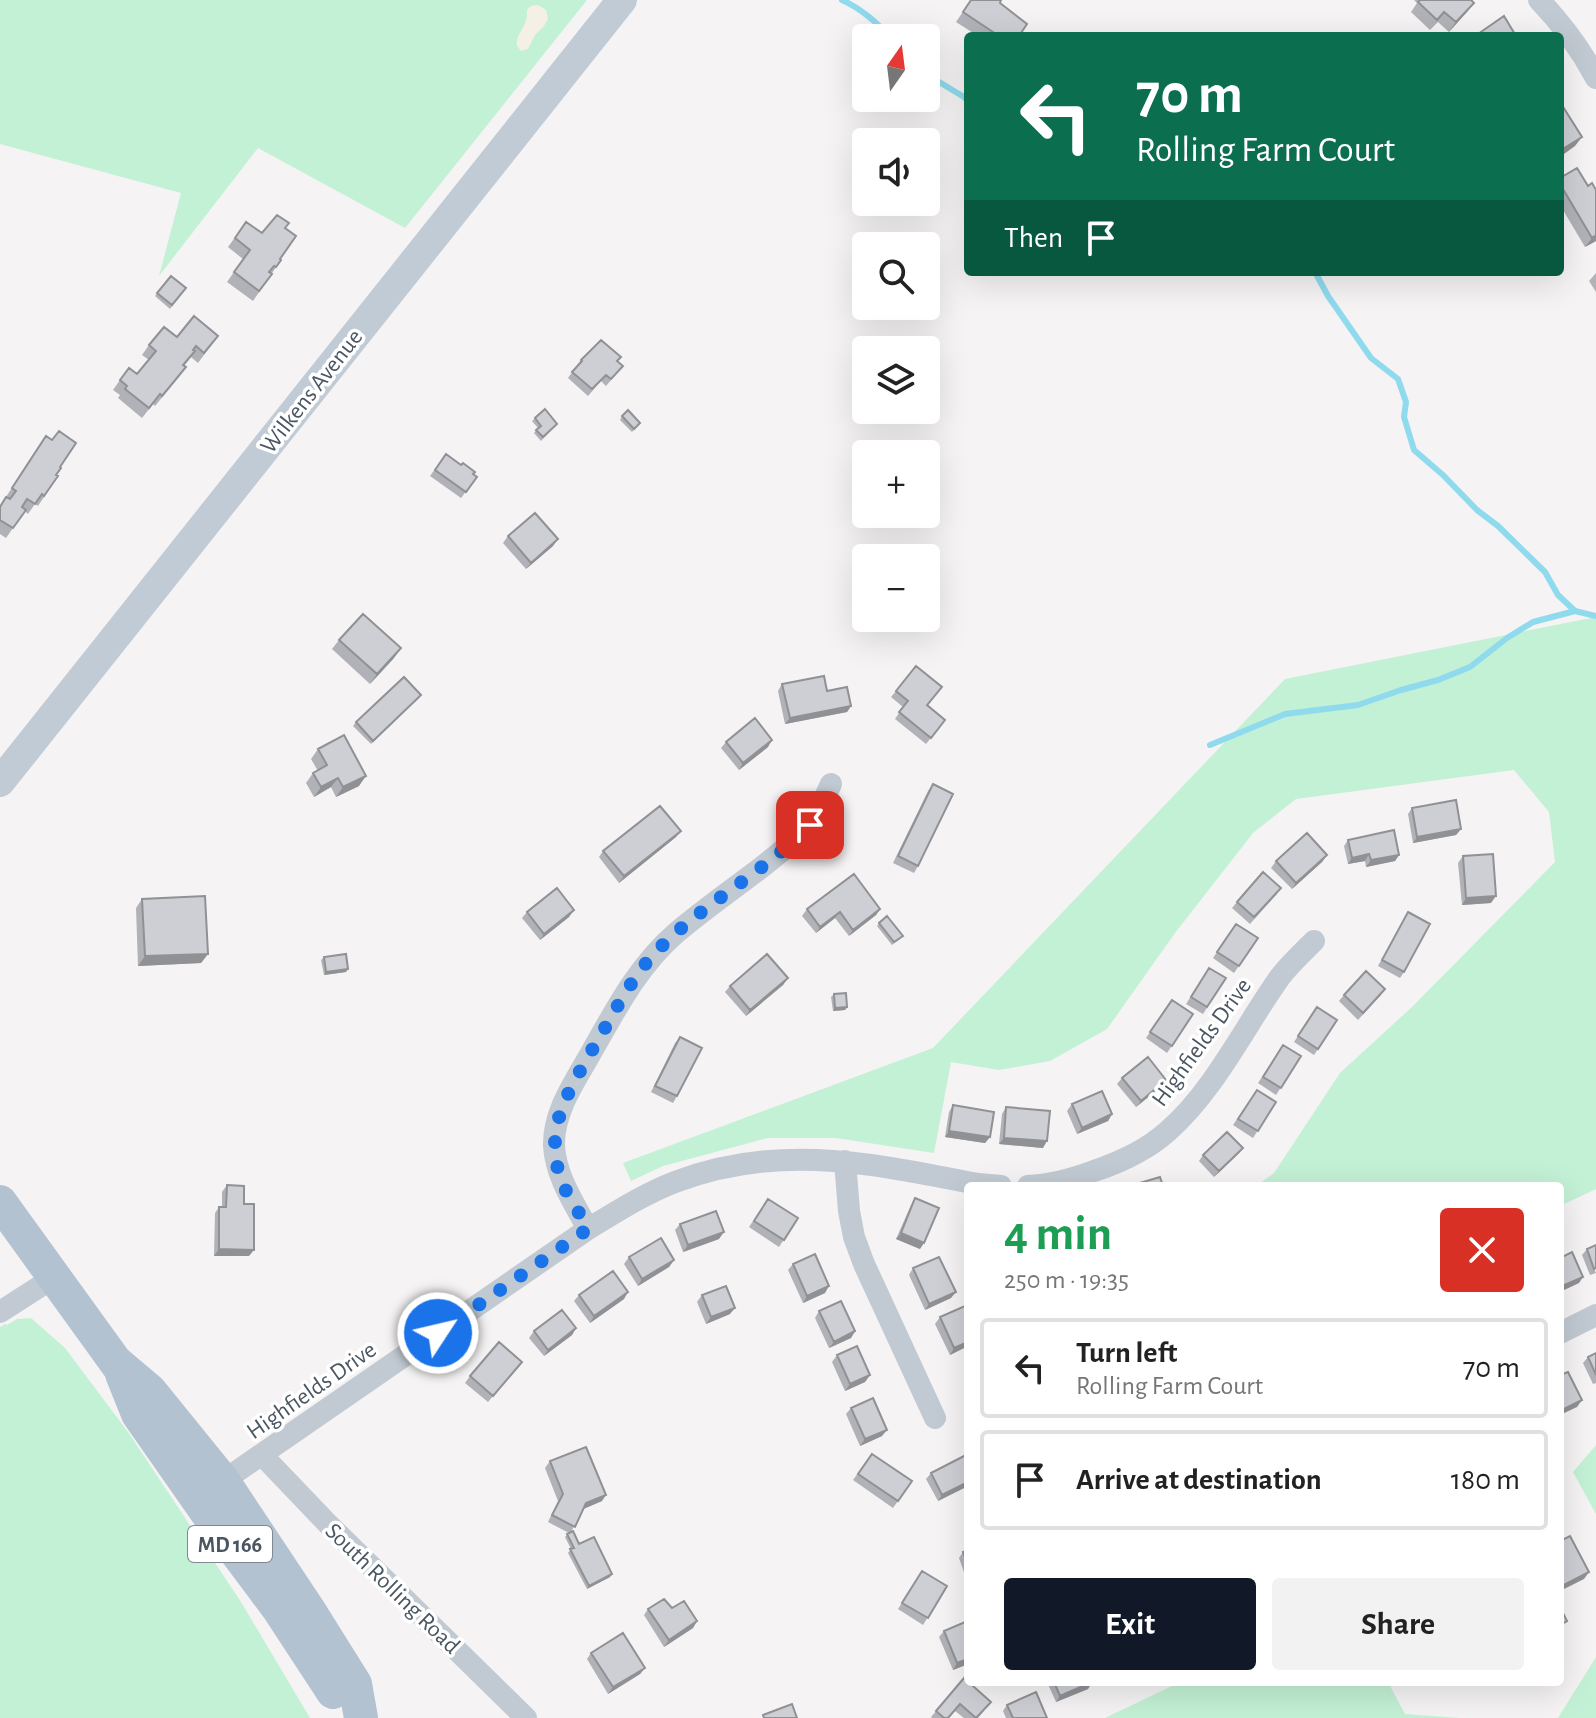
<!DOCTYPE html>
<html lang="en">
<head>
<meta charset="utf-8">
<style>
  body { margin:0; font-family:"Alegreya Sans",sans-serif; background:#f2f2f2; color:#222; height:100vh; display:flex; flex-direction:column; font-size:30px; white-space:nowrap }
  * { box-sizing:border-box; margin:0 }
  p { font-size:26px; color:#767676 }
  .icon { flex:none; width:44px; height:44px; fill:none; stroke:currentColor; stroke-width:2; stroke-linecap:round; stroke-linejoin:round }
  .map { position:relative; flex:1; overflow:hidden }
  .drawer { position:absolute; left:964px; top:1182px; width:600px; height:504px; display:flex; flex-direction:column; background:#fff; border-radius:8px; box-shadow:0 8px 32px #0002 }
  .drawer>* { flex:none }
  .hud { position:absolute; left:964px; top:32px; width:600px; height:244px; border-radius:8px; box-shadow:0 8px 32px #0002; background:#0b6e4f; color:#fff; overflow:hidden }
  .needle { width:52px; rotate:14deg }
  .fabs { position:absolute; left:852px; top:24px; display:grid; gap:16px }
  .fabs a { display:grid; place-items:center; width:88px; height:88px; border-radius:8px; background:#fff; box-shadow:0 8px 32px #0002; font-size:40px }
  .pin { position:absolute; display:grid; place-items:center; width:68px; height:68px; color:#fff; margin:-34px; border-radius:16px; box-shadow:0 4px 12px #0006 }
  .me { position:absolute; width:88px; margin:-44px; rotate:55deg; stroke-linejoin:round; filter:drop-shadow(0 0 6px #0008) }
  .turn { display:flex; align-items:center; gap:28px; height:168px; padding:0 40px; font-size:36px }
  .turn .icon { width:104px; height:104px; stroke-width:2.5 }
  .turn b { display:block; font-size:56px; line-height:68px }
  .then { display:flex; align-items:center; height:76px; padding:0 40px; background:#0003; gap:16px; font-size:30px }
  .round { display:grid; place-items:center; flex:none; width:84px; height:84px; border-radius:8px; background:#f2f2f2 }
  .summary { display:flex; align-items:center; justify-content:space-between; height:136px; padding:0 40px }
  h1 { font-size:48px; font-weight:700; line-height:60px; color:#1e9e55 }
  .primary-button { display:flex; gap:16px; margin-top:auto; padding:16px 40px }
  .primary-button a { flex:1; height:92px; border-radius:8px; background:#111827; color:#fff; font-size:32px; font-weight:700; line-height:92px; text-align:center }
  .primary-button a+a { background:#f2f2f2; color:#222 }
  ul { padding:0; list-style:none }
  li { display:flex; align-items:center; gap:24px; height:100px; margin:0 16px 12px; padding:0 24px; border:4px solid #e0e0e0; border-radius:8px }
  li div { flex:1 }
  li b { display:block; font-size:30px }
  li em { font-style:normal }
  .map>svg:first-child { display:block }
  .green { fill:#c3f1d5 }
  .sand { fill:#f5f0e5 }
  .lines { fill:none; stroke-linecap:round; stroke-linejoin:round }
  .stream { stroke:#90daee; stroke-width:6 }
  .minor { stroke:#c1cad2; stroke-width:22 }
  .secondary { stroke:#c1cbd6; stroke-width:30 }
  .primary { stroke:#b3c2d1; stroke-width:34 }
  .wall { fill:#b0b2b7 }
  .shaded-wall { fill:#909195 }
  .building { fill:#cdcfd5; stroke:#909195; stroke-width:2 }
  .route { stroke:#1a73e8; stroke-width:14; stroke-dasharray:0 25.2 }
  .labels { text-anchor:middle; stroke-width:7; stroke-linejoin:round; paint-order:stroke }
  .shield { fill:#fff; stroke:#808990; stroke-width:2 }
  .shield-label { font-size:22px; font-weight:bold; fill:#4a5661 }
  .street-label { font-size:24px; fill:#4a5661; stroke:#fff }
</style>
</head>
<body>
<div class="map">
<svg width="1596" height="1718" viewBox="0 0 1596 1718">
  <rect width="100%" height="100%" fill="#f5f3f3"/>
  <path class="green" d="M0 0H587L405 228 258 148 159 276 181 193 0 144Z
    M1596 617V1189L1560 1206V1186H1256L1274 1173 1340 1073 1412 1007 1555 862 1549 812 1514 770 1296 799 1253 833 1175 933 1107 1029 1050 1061 999 1070 951 1062 934 1153 836 1138H768L663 1166 631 1181 623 1163 933 1048 1285 679Z
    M31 1318 65 1348 128 1432 241 1602 310 1718H0V1327L5 1324 7 1325 17 1319Z
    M1596 1445V1514L1573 1472Z
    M1596 1657V1718H1558Z
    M1176 1682H1388L1405 1714 1460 1718H1105L1172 1686Z"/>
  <path class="sand" d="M538 5 546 10 548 19 544 26 535 35 528 49 521 51 517 46C515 32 528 29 527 10L531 6Z"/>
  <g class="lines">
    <path class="stream" d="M842 0C862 9 876 22 891 38
      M926 74 964 97 968 102
      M1315 272 1328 296 1371 358 1398 379 1406 402 1404 417 1414 450 1443 475 1477 510 1498 526 1545 572 1558 595 1575 611 1596 616
      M1210 745 1285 714 1358 705 1401 690 1438 680 1470 667 1507 638 1533 622 1575 611"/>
    <path class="minor" d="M1539 0C1562 24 1580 48 1596 78
      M845 1161 849 1211 854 1237 864 1264 935 1418
      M1028 1186C1051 1185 1072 1179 1094 1171 1121 1162 1147 1150 1168 1131 1214 1091 1245 1026 1280 977 1290 964 1302 953 1314 941
      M588 1229C574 1203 556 1177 554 1146 553 1111 576 1080 592 1051 616 1009 638 966 676 933 703 910 733 889 762 867 778 854 794 842 808 827 818 814 824 799 831 784
      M0 1312 53 1278
      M1560 1333 1596 1315
      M262 1455 328 1524 526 1718
      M223 1481 588 1229C616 1212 644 1194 675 1182 780 1142 873 1164 978 1184L1001 1186"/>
    <path class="secondary" d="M0 782 622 0"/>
    <path class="primary" d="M0 1202 130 1382
      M117 1363 150 1391 223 1481 310 1612 355 1684 361 1718
      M122 1374 138 1414 210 1517 278 1608 333 1692"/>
  </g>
  <path class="wall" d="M971 0 1000 3 1019 36H978L956 22Z
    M1414 0H1471L1474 3 1449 32 1438 22 1430 30 1411 12 1417 3Z
    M1560 178 1596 241 1585 247 1560 205Z
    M246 222 262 233 285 228 280 260H281L253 301 227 282 243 259 228 247Z
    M1596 273V292L1589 281Z
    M171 276 186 288 170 309 155 296Z
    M218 336 198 363 191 357 184 366 186 367 179 377 155 406 153 404 142 418 118 398 120 395 113 390 120 380 137 374 149 360 142 355 149 345 177 337Z
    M621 357 618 361V372L606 386 601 381 588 396 568 378 581 360Z
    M622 416 640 423 632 432 620 420Z
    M535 418 557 424 541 441 534 433 538 428 532 421Z
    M46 436 60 467 56 475 58 476 38 506 35 504 28 514 25 511 6 538 0 534V506Z
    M446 454 477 477 461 498 430 476Z
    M508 536 553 546 526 569 503 543Z
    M339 640 394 658 370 684 332 649Z
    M782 684 827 691 851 706 847 712 785 724 778 691Z
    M896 691 927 705 945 720 926 744 895 719 903 707 891 697Z
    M419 698 371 744 353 726 356 722Z
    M726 742 768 747 739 770 721 748Z
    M318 749 359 786 336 797 331 787 314 797 306 783 313 773 318 771 311 759Z
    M933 784 918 866 914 873 893 863 928 791Z
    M1412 808 1461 829 1456 835 1413 843 1408 814Z
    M676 837 619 883 599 857 603 851Z
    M1348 840 1399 855 1395 861 1366 867 1365 861 1348 864 1344 846Z
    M1327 855 1322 862 1292 889 1271 868 1276 861Z
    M1463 856 1491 903 1462 905 1458 863Z
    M1277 894 1250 924 1232 908 1237 902Z
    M142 899 208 954 201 963 138 966 136 908Z
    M807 909H880L876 915 849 936 835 918 816 933 802 916Z
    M527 912 569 917 540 940 522 918Z
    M1408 912 1404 972 1400 978 1378 966Z
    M879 923 900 939 892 945 877 926Z
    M1236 924 1258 938 1234 973 1213 958Z
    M324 957 346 972 324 975 321 960Z
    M1209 968 1226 978 1203 1014 1186 1004Z
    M788 978 783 985 746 1016 725 992 730 986Z
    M834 994 847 1007 845 1010 833 1011 831 997Z
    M1344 995H1381L1358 1020 1339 1001Z
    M1172 1000 1193 1014 1167 1053 1146 1038Z
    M1317 1007 1337 1020 1314 1055 1294 1042Z
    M680 1037 677 1096 673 1103 651 1092 675 1043Z
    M1283 1045 1301 1056 1276 1095 1258 1083Z
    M1122 1078 1166 1080 1162 1086 1136 1107 1117 1084Z
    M1257 1090 1276 1102 1253 1138 1233 1125Z
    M1072 1104 1112 1114 1108 1121 1077 1134 1067 1111Z
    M953 1105 990 1137 985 1143 945 1137 949 1112Z
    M1006 1107 1043 1148 999 1144 1002 1114Z
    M1243 1148 1238 1154 1214 1177 1199 1161 1203 1155Z
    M227 1185 244 1204 249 1256H214L215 1213 219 1207H222V1192Z
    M915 1198 920 1249 896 1239 911 1205Z
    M768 1199 798 1218 779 1247 749 1227Z
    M680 1224 719 1239 683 1252 675 1230Z
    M1587 1249 1596 1273 1590 1275 1582 1255Z
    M629 1257 674 1260 669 1267 638 1286 624 1264Z
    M793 1264 825 1293 803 1303 788 1270Z
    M913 1268 951 1298 925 1310 909 1275Z
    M579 1295 624 1299 590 1323 574 1301Z
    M702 1295 730 1314 706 1324 697 1302Z
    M819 1311 855 1331 851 1338 829 1348 815 1318Z
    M968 1312V1346L950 1355 935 1324 940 1317Z
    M576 1328 572 1335 544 1356 529 1338 534 1331Z
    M1596 1353V1383L1593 1384 1583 1363 1588 1357Z
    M837 1355 870 1375 865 1382 845 1391 832 1362Z
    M522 1362 488 1402 465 1383 470 1376Z
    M851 1408 882 1436 860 1446 846 1414Z
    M872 1454 912 1481 893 1508 853 1480Z
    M550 1461 602 1501 583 1509 571 1532 579 1544 610 1577 587 1589 568 1553 571 1549 565 1537 569 1533 548 1522 558 1501 545 1468Z
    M931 1473 968 1486 938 1501 926 1479Z
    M968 1550V1581H967L959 1558 963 1552Z
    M922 1571 947 1586 923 1625 898 1609Z
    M672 1608 697 1621 693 1628 664 1647 644 1615 648 1609Z
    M944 1631 968 1664 953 1670 939 1637Z
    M591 1653 645 1668 640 1674 608 1694 587 1659Z
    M964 1678 991 1702 986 1708 978 1718H964L955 1711 949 1718H932L931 1717 936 1711Z
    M1047 1682H1092L1088 1689 1056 1702Z
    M1007 1705 1047 1718H1006L1003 1711Z"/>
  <path class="shaded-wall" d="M1474 3 1467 12 1449 32 1456 22Z
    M1582 137 1575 146 1560 157 1561 150Z
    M1596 235V241L1585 247 1592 238Z
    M558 539 553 546 526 569 531 563Z
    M401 648 394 658 370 684 377 674Z
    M851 706 847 712 785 724 790 718Z
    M772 740 768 747 739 770 743 763Z
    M366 776 359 786 336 797 343 787Z
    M338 778 331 787 314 797 321 787Z
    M1461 829 1456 835 1413 843 1417 837Z
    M681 831 676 837 619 883 624 876Z
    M1369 854 1365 861 1348 864 1352 858Z
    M1327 855 1322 862 1292 889 1296 883Z
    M1399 855 1395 861 1366 867 1371 860Z
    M1496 896 1491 903 1462 905 1466 898Z
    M880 909 876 915 849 936 853 930Z
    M574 910 569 917 540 940 544 934Z
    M840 912 835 918 816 933 820 927Z
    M208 954 201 963 138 966 145 956Z
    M348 969 346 972 324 975 326 972Z
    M788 978 783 985 746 1016 750 1010Z
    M847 1007 845 1010 833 1011 835 1008Z
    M1166 1080 1162 1086 1136 1107 1141 1101Z
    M1112 1114 1108 1121 1077 1134 1082 1128Z
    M949 1131 990 1137 985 1143 945 1137Z
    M1004 1138 1047 1141 1043 1148 999 1144Z
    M1243 1148 1238 1154 1214 1177 1219 1171Z
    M724 1232 719 1239 683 1252 688 1245Z
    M901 1233 924 1243 920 1249 896 1239Z
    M219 1249 254 1250 249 1256H214Z
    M674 1260 669 1267 638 1286 642 1279Z
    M1583 1277 1579 1283 1560 1292V1287Z
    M829 1286 825 1293 803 1303 807 1296Z
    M628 1292 624 1299 590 1323 594 1316Z
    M956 1292 951 1298 925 1310 929 1304Z
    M735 1308 730 1314 706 1324 711 1317Z
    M576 1328 572 1335 544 1356 548 1350Z
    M855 1331 851 1338 829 1348 834 1342Z
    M968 1342V1346L950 1355 954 1348Z
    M870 1375 865 1382 845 1391 850 1384Z
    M1582 1400 1577 1407 1560 1415V1411Z
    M887 1430 882 1436 860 1446 865 1439Z
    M968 1482V1486L938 1501 942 1495Z
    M606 1495 602 1501 581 1510 586 1503Z
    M1589 1572 1584 1579 1560 1591 1562 1586Z
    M612 1574 610 1577 587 1589 589 1586Z
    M697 1621 693 1628 664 1647 669 1640Z
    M968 1659V1664L953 1670 957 1663Z
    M645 1668 640 1674 608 1694 613 1687Z
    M1092 1682 1088 1689 1056 1702 1060 1696Z"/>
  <path class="building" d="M971 0H1001L1000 3 1027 24 1019 36H999L963 12Z
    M1420 0H1471L1474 3 1456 22 1444 12 1437 20 1418 2Z
    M1504 16 1516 36H1479L1478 34Z
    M1560 102 1582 137 1561 150 1560 148Z
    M1577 168 1588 186 1592 183 1596 190V235L1592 238 1560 184V178Z
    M277 215 289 223 285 228 296 236 280 259 281 260 276 267 274 266 269 272 272 274 259 291 234 272 250 250 235 238 246 222 262 233Z
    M171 276 186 288 172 305 157 293Z
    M194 316 218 336 204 353 196 346 193 350 195 351 183 365 186 367 162 396 160 394 149 408 125 389 127 386 120 380 129 368 137 374 156 351 149 345 164 327 177 337Z
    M601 340 621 357 617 361 623 366 611 379 606 375 592 389 572 372 582 361 581 360Z
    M545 409 557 424 543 437 536 430 541 426 535 418Z
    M628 410 640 423 634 429 622 416Z
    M59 431 76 443 60 467 61 468 56 475 58 476 44 496 42 494 35 504 27 499 22 507 26 510 13 528 0 520V507L6 497 10 499 16 491 12 488 46 436 52 440Z
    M446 454 461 465 463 463 475 472 473 474 477 477 466 492 435 470Z
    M535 513 558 539 531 563 508 536Z
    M363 614 401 648 377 674 339 640Z
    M916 666 942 687 927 705 945 720 931 738 899 712 908 701 896 691Z
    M824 676 827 691 847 687 851 706 790 718 782 684Z
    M404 677 421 695 373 741 356 722Z
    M755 718 772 740 743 763 726 742Z
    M344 735 366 776 343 787 338 778 321 787 313 773 327 765 318 749Z
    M933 784 953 794 918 866 898 856Z
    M1456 800 1461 829 1417 837 1412 808Z
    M660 806 681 831 624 876 603 851Z
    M1394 830 1399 855 1371 860 1369 854 1352 858 1348 840Z
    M1307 833 1327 855 1296 883 1276 861Z
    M1493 854 1496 896 1466 898 1463 856Z
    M1263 872 1281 888 1254 917 1237 902Z
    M854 874 880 909 853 930 840 912 820 927 807 909Z
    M557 888 574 910 544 934 527 912Z
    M205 896 208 954 145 956 142 899Z
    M1408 912 1430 924 1404 972 1382 960Z
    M887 916 903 936 894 942 879 923Z
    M1236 924 1258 938 1239 966 1217 952Z
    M346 954 348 969 326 972 324 957Z
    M767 954 788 978 750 1010 730 986Z
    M1209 968 1226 978 1207 1007 1191 997Z
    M1366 971 1385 989 1363 1013 1344 995Z
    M846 993 847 1007 835 1008 834 994Z
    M1172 1000 1193 1014 1172 1046 1150 1032Z
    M1317 1007 1337 1020 1318 1049 1298 1036Z
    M680 1037 702 1048 677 1096 655 1086Z
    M1283 1045 1301 1056 1281 1088 1263 1077Z
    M1148 1057 1166 1080 1141 1101 1122 1078Z
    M1257 1090 1276 1102 1258 1131 1238 1119Z
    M1102 1091 1112 1114 1082 1128 1072 1104Z
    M953 1105 994 1112 990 1137 949 1131Z
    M1006 1107 1050 1111 1047 1141 1004 1138Z
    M1227 1132 1243 1148 1219 1171 1203 1155Z
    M1160 1177 1163 1186H1137L1136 1184Z
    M227 1185 244 1186V1204H254V1250L219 1249V1207H226Z
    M915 1198 939 1208 924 1243 901 1233Z
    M768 1199 798 1218 784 1240 754 1221Z
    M716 1211 724 1232 688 1245 680 1224Z
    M661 1238 674 1260 642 1279 629 1257Z
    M1596 1245V1268L1594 1269 1587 1249Z
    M1572 1252 1583 1277 1560 1287V1258Z
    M815 1254 829 1286 807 1296 793 1264Z
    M939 1257 956 1292 929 1304 913 1268Z
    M613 1271 628 1292 594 1316 579 1295Z
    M726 1286 735 1308 711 1317 702 1295Z
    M841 1301 855 1331 834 1342 819 1311Z
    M965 1306 968 1312V1342L954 1348 940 1317Z
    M562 1310 576 1328 548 1350 534 1331Z
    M499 1342 522 1362 493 1396 470 1376Z
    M857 1346 870 1375 850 1384 837 1355Z
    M1596 1353V1375L1588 1357Z
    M1568 1372 1582 1400 1560 1411V1375Z
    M873 1398 887 1430 865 1439 851 1408Z
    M586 1447 606 1495 586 1503 575 1527 552 1515 563 1494 550 1461Z
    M872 1454 912 1481 898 1501 858 1474Z
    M968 1454V1482L942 1495 931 1473Z
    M573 1531 579 1544 594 1537 612 1574 589 1586 570 1549 574 1548 567 1534Z
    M1570 1536 1589 1572 1562 1586 1560 1582V1541Z
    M968 1550V1564L963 1552Z
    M922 1571 947 1586 928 1618 902 1603Z
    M664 1599 672 1608 684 1601 697 1621 669 1640 648 1609Z
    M1560 1607 1567 1621 1560 1625Z
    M965 1622 968 1628V1659L957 1663 944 1631Z
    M623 1633 645 1668 613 1687 591 1653Z
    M964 1678 991 1702 976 1718 960 1704 948 1718H944L936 1711Z
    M1054 1682H1092L1060 1696Z
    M1036 1692 1047 1718H1013L1007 1705Z
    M792 1704 797 1718H764L763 1715Z"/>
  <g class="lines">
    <path class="route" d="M438 1333 588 1229C581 1215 571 1201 564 1187 541 1133 566 1096 592 1050 610 1021 625 989 647 962 692 909 761 876 810 825"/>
  </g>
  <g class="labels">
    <rect class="shield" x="188" y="1526" width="84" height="36" rx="6"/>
    <g class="shield-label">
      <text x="230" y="1552">MD 166</text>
    </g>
    <g class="street-label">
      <text transform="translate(311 391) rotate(-52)" y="8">Wilkens Avenue</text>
      <text transform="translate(1201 1042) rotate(-54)" y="8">Highfields Drive</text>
      <text transform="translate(311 1390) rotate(-35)" y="8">Highfields Drive</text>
      <text transform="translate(393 1588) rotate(44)" y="8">South Rolling Road</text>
    </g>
  </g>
</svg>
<div class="fabs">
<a><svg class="needle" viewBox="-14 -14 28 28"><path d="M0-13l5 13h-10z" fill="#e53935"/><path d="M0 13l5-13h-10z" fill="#767676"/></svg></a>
<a><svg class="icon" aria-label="sound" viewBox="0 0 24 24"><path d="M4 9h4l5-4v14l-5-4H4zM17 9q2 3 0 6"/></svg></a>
<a><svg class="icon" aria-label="search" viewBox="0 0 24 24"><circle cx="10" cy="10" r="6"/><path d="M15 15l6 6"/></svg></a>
<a><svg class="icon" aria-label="layers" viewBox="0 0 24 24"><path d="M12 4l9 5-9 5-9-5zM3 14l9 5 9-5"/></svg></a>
<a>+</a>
<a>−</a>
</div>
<div class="pin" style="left:810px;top:825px;background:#d93025"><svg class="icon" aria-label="arrive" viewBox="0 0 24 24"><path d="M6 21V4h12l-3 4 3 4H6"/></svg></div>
<svg class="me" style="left:438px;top:1333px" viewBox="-20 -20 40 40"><circle r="17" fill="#1a73e8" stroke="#fff" stroke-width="3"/><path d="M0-11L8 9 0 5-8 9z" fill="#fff"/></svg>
<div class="hud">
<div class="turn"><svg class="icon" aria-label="left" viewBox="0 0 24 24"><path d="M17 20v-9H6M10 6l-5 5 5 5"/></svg><div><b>70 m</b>Rolling Farm Court</div></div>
<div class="then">Then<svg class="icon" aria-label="arrive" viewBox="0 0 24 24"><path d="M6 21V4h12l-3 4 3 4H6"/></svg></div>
</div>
<section class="drawer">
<div class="summary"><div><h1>4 min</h1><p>250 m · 19:35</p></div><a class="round" style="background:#d93025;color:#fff"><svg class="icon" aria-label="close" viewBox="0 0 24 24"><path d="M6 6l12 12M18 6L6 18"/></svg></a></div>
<ul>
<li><svg class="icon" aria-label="left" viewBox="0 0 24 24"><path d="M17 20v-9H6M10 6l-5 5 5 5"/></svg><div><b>Turn left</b><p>Rolling Farm Court</p></div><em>70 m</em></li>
<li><svg class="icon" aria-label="arrive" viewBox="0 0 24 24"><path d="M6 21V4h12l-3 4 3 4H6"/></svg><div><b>Arrive at destination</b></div><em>180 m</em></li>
</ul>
<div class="primary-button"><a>Exit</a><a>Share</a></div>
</section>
</div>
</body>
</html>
